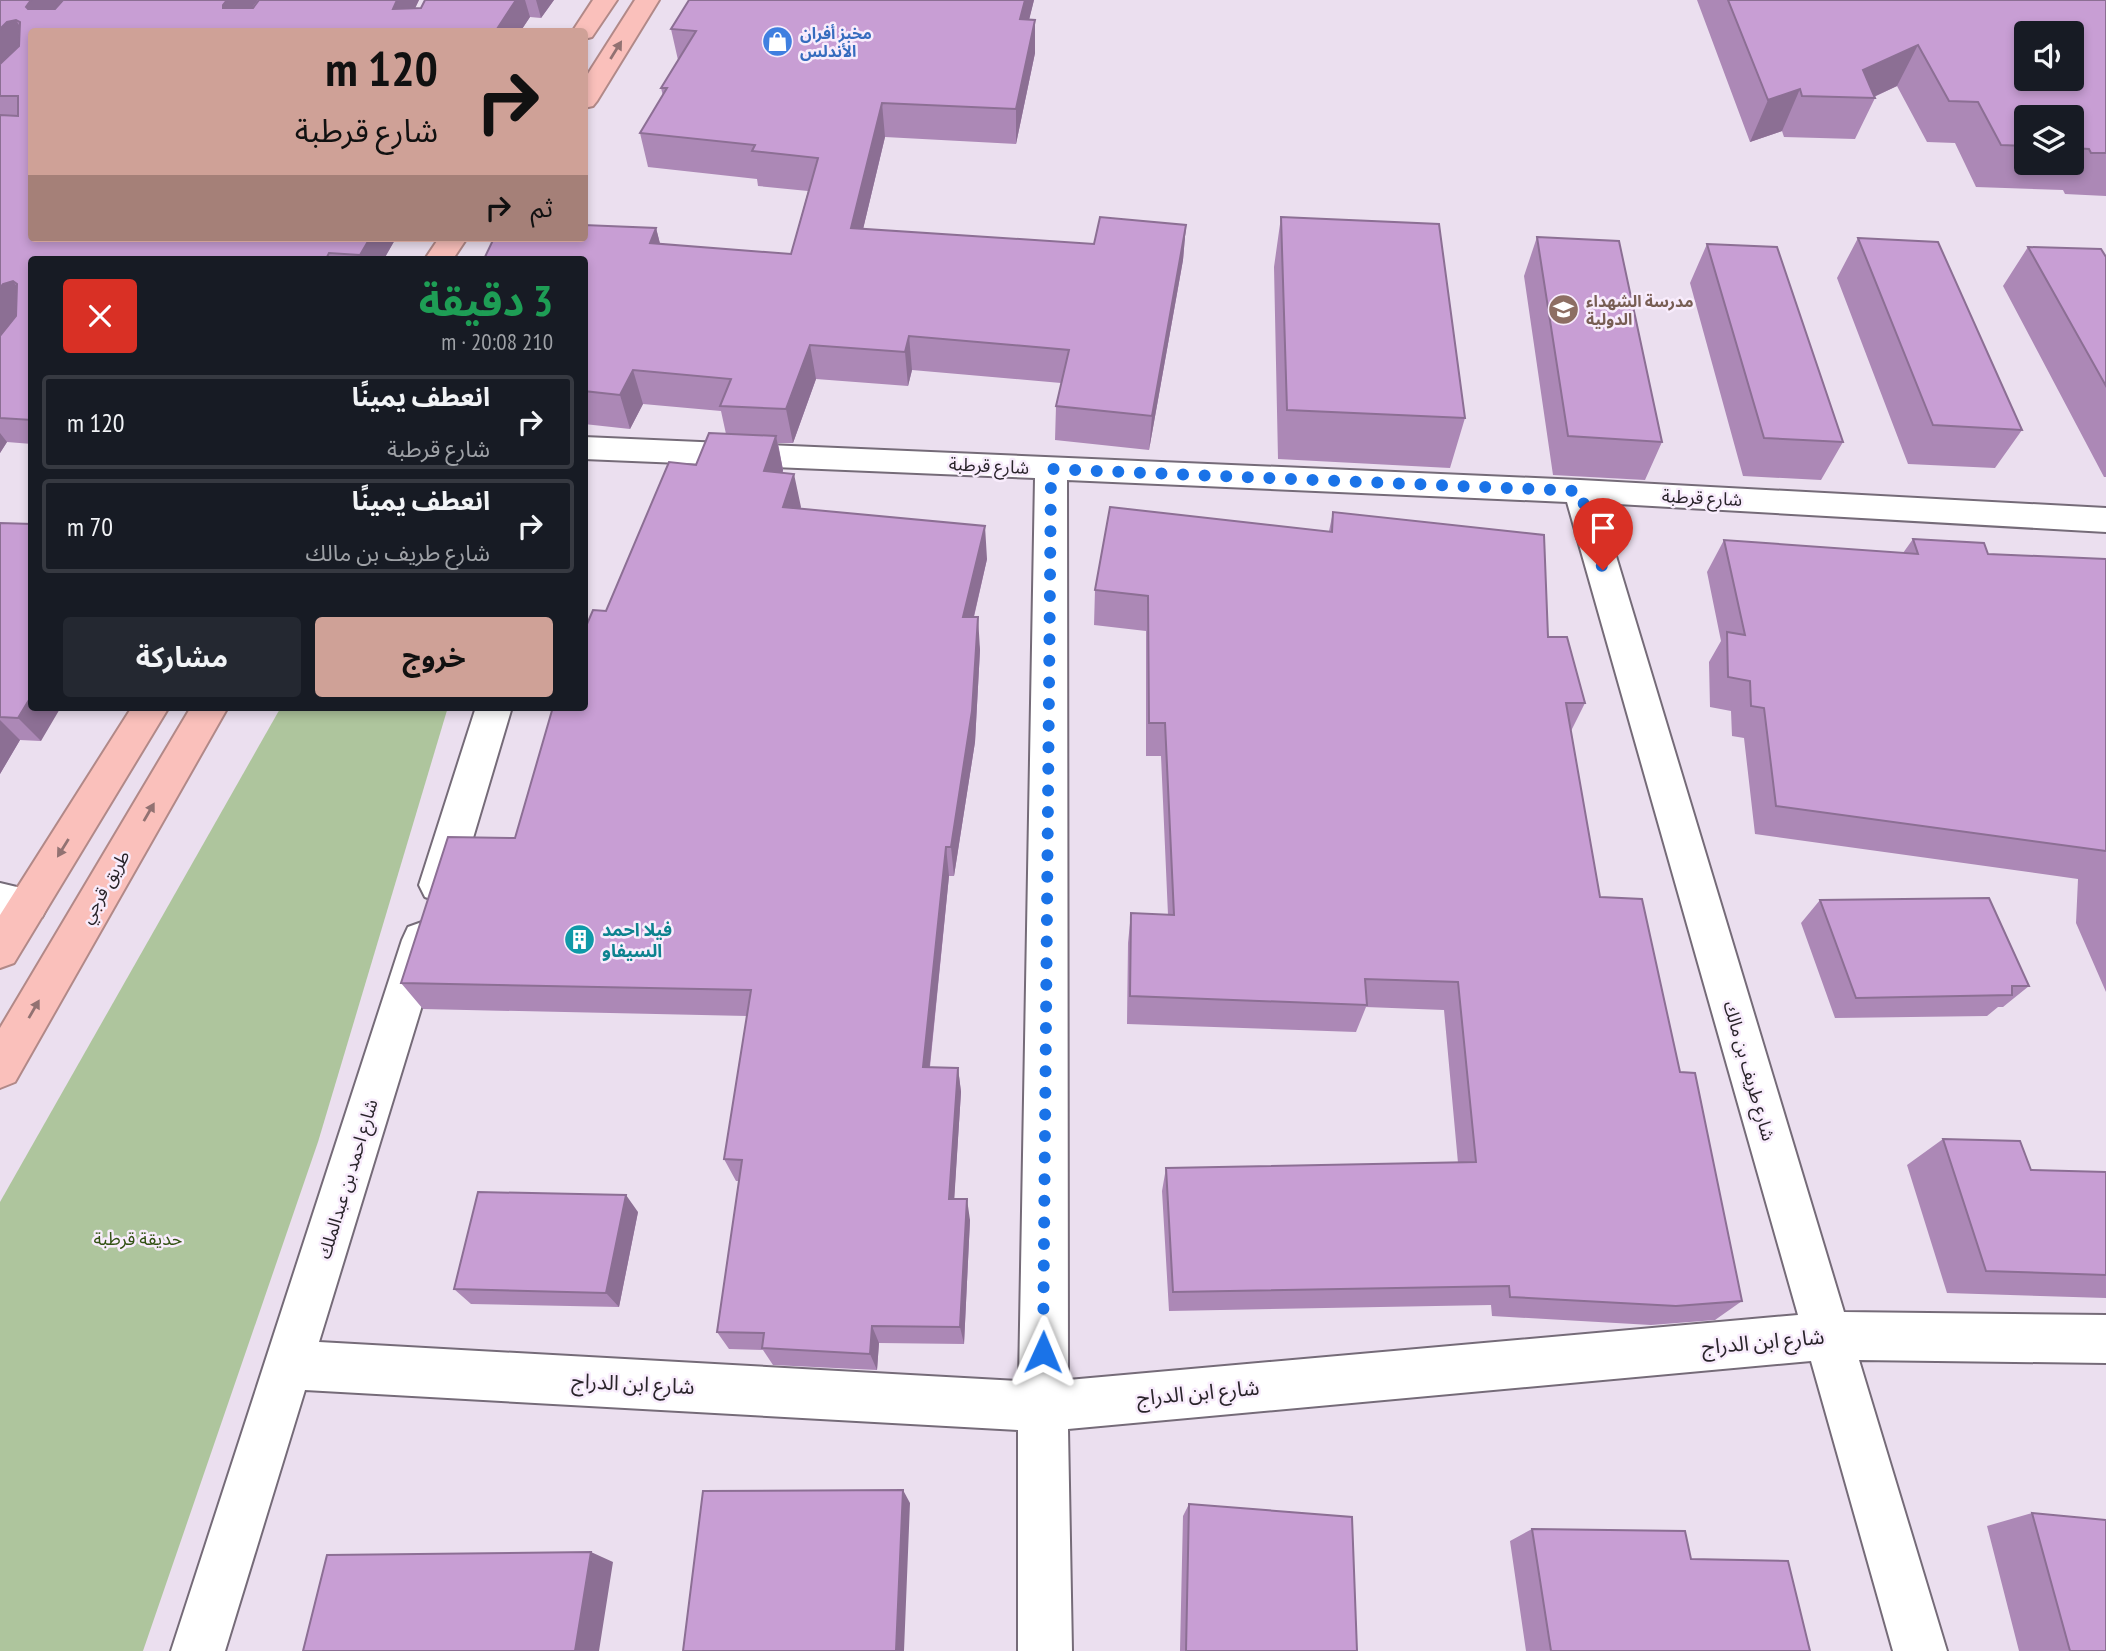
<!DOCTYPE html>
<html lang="ar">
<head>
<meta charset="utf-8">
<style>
  body { margin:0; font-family:"PT Sans Narrow","Noto Sans Arabic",sans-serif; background:#242831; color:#f1f3f6; direction:rtl; height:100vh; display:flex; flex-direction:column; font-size:26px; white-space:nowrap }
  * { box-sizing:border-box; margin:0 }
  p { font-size:23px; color:#9ea1a6 }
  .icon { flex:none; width:38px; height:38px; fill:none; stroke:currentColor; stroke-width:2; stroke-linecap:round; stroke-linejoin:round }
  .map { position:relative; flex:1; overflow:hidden; direction:ltr }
  .details { position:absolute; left:28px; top:256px; width:560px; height:455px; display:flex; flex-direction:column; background:#171b24; border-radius:7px; box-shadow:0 4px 10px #0003; direction:rtl }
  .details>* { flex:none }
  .top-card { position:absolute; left:28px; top:28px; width:560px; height:214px; border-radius:7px; box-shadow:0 4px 10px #0003; direction:rtl; background:#cfa197; color:#111; overflow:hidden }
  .fabs { position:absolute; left:2014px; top:21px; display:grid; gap:14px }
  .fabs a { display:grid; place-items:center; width:70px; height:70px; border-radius:7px; background:#171b24; box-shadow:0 4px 10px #0003; font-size:35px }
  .pin { position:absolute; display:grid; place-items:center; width:60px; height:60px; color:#fff; margin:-72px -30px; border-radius:50% 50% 50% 0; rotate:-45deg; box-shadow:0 0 7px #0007 }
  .pin .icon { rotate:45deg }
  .me { position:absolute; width:77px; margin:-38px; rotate:1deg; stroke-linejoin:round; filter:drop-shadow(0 0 5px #0008) }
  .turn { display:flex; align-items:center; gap:24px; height:147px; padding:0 35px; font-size:32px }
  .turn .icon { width:91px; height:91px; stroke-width:2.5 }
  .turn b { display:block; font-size:49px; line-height:60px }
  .then { display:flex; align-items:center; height:66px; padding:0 35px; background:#0003; gap:14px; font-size:26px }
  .round { display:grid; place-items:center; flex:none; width:74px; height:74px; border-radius:7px; background:#242831 }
  .head { display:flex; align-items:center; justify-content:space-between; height:119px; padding:0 35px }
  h1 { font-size:42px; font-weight:700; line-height:52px; color:#1e9e55 }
  .primary-button { display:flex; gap:14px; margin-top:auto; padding:14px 35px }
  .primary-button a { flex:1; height:80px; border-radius:7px; background:#cfa197; color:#111; font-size:28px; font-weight:700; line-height:80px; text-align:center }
  .primary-button a+a { background:#242831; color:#f1f3f6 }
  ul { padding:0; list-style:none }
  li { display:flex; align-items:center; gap:21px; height:94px; margin:0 14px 10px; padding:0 21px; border:4px solid #363941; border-radius:7px }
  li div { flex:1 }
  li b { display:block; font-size:26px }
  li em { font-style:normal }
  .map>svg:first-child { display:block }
  .green { fill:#aec59d }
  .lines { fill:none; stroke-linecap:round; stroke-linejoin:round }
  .minor-casing { stroke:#756b78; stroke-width:4 }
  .highway-casing { stroke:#b18988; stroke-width:4 }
  .minor { fill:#fff; fill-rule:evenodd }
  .highway { fill:#fac0bb; fill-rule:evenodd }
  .wall { fill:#ac88b6; fill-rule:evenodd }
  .shaded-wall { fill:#8c6f94 }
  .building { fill:#c89ed4; stroke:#8c6f94; stroke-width:2; fill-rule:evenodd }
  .oneway { fill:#927272 }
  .route { stroke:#1a73e8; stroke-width:12; stroke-dasharray:0 21.6 }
  .labels { text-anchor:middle; stroke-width:5; stroke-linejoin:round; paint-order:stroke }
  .far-shop-label { font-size:16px; font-weight:bold; fill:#366cbe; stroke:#f8ecfc; text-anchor:start }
  .far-education-label { font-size:16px; font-weight:bold; fill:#785e54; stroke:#f8ecfc; text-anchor:start }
  .street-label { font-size:18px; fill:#29242a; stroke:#f8ecfc }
  .culture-label { font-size:18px; font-weight:bold; fill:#0d838f; stroke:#f8ecfc; text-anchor:start }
  .park-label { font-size:18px; fill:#325113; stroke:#f8ecfc }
  .near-street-label { font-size:21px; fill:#29242a; stroke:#f8ecfc }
</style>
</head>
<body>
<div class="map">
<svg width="2106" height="1651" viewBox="0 0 2106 1651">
  <rect width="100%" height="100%" fill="#ebdfef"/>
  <path class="green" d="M281 707H448L318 1142 143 1651H0V1202Z"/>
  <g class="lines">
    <defs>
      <path id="minor" d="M584 437 1580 480 2106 508V532L1600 503 1844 1312 2106 1315V1363L1859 1360 1947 1651H1893L1811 1361 1068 1429 1072 1651H1018V1430L305 1390 225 1651H171L402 940 408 927 422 922 436 927 442 940 319 1342 1019 1381 1035 478 584 459ZM1067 480 1567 502 1798 1315 1068 1380Z
        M476 707H512L459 885 453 897 439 902 425 897 419 885Z
        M0 883 42 893 48 905 42 917 28 922 0 917Z"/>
      <path id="highway" d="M593 0H617L592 37 584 39V32H572Z
        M635 0H659L597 101 593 106 584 108V80Z
        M439 238H467L453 259H425Z
        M132 707H169L14 963 0 968V915Z
        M191 707H228L15 1082 0 1088V1028Z"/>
    </defs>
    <use href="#minor" class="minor-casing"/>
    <use href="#highway" class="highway-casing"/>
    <use href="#minor" class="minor"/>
    <use href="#highway" class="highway"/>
  </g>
  <path class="wall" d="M0 0H258L252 8 259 0H419L415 8H421L425 0H554L541 18 530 17 520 32H32V238H396L384 259H32V444L7 442 0 453Z
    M689 0H1034L1029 19 1035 53 1016 144 885 137 863 229 1094 244 1186 225 1183 260 1149 450 1055 440 1056 406 1061 383 912 370 908 386 816 379 793 443H778L783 470V473L800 508 987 559 974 617 980 650 975 742 954 876H949L930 1067 958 1068 961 1092 954 1199 970 1220 964 1344 879 1343 877 1370 773 1365 763 1350 729 1349 717 1332 739 1181H736L724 1159 747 1016 423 1009 401 983 515 838 606 611 696 465 726 434 721 411 643 404 630 429 584 424V259L656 228 660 244 791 254 808 191 758 186 757 179 648 167 640 133 663 96 661 88 678 60 671 29Z
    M1697 0H2106V196L2065 194 2063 190 1976 187 1955 143 1927 142 1897 86 1874 97 1875 98 1855 139 1784 137 1782 131 1750 142ZM2026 117H2072V163H2026Z
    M1281 217 1465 418 1450 468 1278 459 1274 267Z
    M1537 237 1662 442 1645 480 1553 475 1524 276Z
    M1858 238 2022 430 1995 468 1908 464 1837 278Z
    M1707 244 1843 442 1821 480 1743 476 1690 283Z
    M2028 247 2106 257V477H2104L2003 286Z
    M1333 512 1548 637 1585 703 1571 731 1600 897 1680 1072 1742 1301 1715 1320 1651 1325 1492 1316 1491 1305 1169 1311 1162 1191 1166 1168 1458 1163 1444 1010 1366 1007 1356 1032 1127 1024 1128 943 1131 913 1168 915 1161 756H1146V631L1094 625 1095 590 1329 531Z
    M0 523 41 741 20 740 0 774Z
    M1913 539 1988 554 2106 559V992L2076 923 2078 879 1755 834 1744 738 1732 736 1731 711 1710 707 1709 662 1721 641 1707 572 1724 540 1903 553Z
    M1820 900 2029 986 2003 1007H1998L1987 1016 1835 1018 1801 923Z
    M1943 1139 2031 1170 2106 1172V1298L1947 1293 1907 1165Z
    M638 1212 619 1307 471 1304 454 1289Z
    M1189 1504 1357 1651H1180L1183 1516Z
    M2032 1513 2106 1651H2019L1987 1526Z
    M1532 1529 1691 1559 1810 1651H1526L1510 1541Z"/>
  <path class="shaded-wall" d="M31 0H63L41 32 26 7Z
    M227 0H258L235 30 223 8V5Z
    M397 0H419L404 32 393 9Z
    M516 0H525L530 17 520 32H495Z
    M536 0H554L541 18Z
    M1025 0H1034L1021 53 1020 19Z
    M16 20 31 45 0 70V29L7 22Z
    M1035 20V53L1016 144V109Z
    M1918 45 1897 86 1871 98 1863 70Z
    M1800 89 1782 131 1750 142 1768 100Z
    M882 103 885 137 855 263 851 228Z
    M1186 225 1183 260 1149 450 1152 416Z
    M656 228 665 263 650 243Z
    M370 238H396L384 259H361L360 255Z
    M13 281 31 307 0 336V288L3 284Z
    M909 336 912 370 908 386 905 352Z
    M810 345 816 379 793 443 786 409Z
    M633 370 643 404 630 429 620 395Z
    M0 433 7 442 0 453Z
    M776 436 783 470 771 504 764 471Z
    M794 474 801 507 790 540 783 507Z
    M985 526 987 559 966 650 963 617Z
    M978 617 980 650 975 742 954 876 951 847Z
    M32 695V707H61L41 741 18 718Z
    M0 720 20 740 0 774Z
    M946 847 949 876 927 1092 923 1067Z
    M958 1068 961 1092 953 1219 949 1199Z
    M626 1195 638 1212 619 1307 606 1293Z
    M967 1199 970 1220 964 1344 960 1327Z
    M872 1326 879 1343 877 1370 870 1354Z
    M903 1490 910 1503 904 1651H896Z
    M591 1552 613 1562 599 1651H575Z"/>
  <path class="building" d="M0 0H31L26 7 28 9H55L63 0H227L223 5V8H253L259 0H397L393 9 421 8 425 0H516L495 32H32V238H370L360 255 329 253 326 259H32V420L0 418V336L16 316 17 284 13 281 3 284 0 288V115L18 116V96H0V64L19 46 20 22 16 20 7 22 0 29Z
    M689 0H1025L1020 19 1035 20 1016 109 882 103 851 228 1094 244 1100 217 1186 225 1152 416 1056 406 1069 350 909 336 905 352 810 345 786 409 720 406 731 379 633 370 620 395 584 391V259H484L494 238H584V225L656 228 650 243 791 254 818 158 752 151 755 145 640 133 667 88H661L696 31 671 29Z
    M1728 0H2106V153H2091L2089 149 2072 148V117H2026V146L2001 145 1978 102 1949 101 1918 45 1863 70 1875 98 1802 96 1800 89 1768 100ZM2026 33H2072V79H2026Z
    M1281 217 1439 224 1465 418 1287 410Z
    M1537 237 1619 241 1662 442 1568 436Z
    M1858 238 1938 242 2022 430 1933 425Z
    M1707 244 1777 247 1843 442 1764 438Z
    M2028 247 2101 249 2106 257V386Z
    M709 433 776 436 764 471 794 474 783 507 985 526 963 617H978L972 711 951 847H946L923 1067 958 1068 949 1199H967L960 1327 872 1326 870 1354 762 1348 764 1333 717 1332 742 1160 724 1159 751 990 401 983 448 837 515 838 553 707H584V631L593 610 606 611 669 462 696 465Z
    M1110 507 1332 532 1333 512 1544 535 1548 637H1567L1585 703H1566L1600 897 1642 899 1680 1072 1695 1073 1742 1301 1676 1306 1510 1297 1509 1286 1173 1292 1166 1168 1476 1162 1458 982 1365 979 1367 1005 1130 996 1131 913 1174 915 1165 723H1149L1148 596 1095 590Z
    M0 523 32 524V695L18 718 0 717Z
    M1913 539 1984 543 1988 554 2106 559V851L1776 806 1764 708 1751 706 1750 681 1728 677 1727 632 1745 635 1724 540 1918 554Z
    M1989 898 2029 986H2012V995L1856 998 1820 900Z
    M1943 1139 2020 1141 2031 1170 2106 1172V1275L1986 1271Z
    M478 1192 626 1195 606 1293 454 1289Z
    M903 1490 896 1651H683L703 1491Z
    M1189 1504 1352 1517 1357 1651H1186Z
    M2032 1513 2106 1520V1651H2070Z
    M1532 1529 1685 1531 1691 1559 1788 1561 1810 1651H1551Z
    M591 1552 575 1651H303L327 1555Z"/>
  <defs><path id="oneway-solid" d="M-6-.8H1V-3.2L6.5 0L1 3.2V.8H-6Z" transform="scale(1.75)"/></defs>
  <g class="oneway">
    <use href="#oneway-solid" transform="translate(616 50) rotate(-58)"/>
    <use href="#oneway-solid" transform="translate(149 812) rotate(-60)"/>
    <use href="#oneway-solid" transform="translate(63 848) rotate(122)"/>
    <use href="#oneway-solid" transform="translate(34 1009) rotate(-60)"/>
  </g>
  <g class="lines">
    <path class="route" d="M1043 1352 1051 469 1580 491 1603 570"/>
  </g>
  <defs>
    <symbol id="shop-disc" viewBox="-11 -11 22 22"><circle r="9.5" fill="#3f7fe0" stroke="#f8ecfc"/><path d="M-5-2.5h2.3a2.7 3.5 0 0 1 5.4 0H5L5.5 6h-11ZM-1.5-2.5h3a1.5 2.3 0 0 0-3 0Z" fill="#fff"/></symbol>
    <symbol id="school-disc" viewBox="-11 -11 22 22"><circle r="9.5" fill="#8d6e63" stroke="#f8ecfc"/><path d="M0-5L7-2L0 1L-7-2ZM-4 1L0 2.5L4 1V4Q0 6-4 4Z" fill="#fff"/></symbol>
    <symbol id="building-disc" viewBox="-11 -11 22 22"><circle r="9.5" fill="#0f9aa8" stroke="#f8ecfc"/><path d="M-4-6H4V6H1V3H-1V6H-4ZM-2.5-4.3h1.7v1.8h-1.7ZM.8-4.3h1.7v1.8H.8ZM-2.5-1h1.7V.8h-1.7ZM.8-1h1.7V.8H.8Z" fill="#fff"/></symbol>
  </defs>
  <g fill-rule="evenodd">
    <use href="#shop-disc" x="760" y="24" width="35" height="35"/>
    <use href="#school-disc" x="1546" y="292" width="35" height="35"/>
    <use href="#building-disc" x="562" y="922" width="35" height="35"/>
  </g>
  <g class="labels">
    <g class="far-shop-label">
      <text x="800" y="39">مخبز أفران<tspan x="800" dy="18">الأندلس</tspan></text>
    </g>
    <g class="far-education-label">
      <text x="1586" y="307">مدرسة الشهداء<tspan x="1586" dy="18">الدولية</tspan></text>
    </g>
    <g class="street-label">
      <text transform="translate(989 466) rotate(3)" y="6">شارع قرطبة</text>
      <text transform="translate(1702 498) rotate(3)" y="6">شارع قرطبة</text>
      <text transform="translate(105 887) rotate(-60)" y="6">طريق قرجي</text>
      <text transform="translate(1749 1071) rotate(74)" y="6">شارع طريف بن مالك</text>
      <text transform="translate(348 1179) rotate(-73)" y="6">شارع احمد بن عبدالملك</text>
    </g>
    <g class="culture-label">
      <text x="602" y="936">فيلا احمد<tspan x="602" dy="21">السيفاو</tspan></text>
    </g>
    <g class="park-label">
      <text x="138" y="1245">حديقة قرطبة</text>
    </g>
    <g class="near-street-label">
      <text transform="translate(1763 1342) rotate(-5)" y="7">شارع ابن الدراج</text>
      <text transform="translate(633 1384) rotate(3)" y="7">شارع ابن الدراج</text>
      <text transform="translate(1198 1393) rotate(-5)" y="7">شارع ابن الدراج</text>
    </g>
  </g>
</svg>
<div class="fabs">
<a><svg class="icon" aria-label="sound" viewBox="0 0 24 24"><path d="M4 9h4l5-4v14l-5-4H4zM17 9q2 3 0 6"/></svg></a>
<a><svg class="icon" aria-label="layers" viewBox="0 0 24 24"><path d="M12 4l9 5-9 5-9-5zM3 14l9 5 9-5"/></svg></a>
</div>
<div class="pin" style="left:1603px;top:570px;background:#d93025"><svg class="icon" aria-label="arrive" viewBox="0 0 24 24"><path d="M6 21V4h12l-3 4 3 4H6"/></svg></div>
<svg class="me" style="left:1043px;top:1352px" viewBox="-20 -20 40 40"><path d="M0-17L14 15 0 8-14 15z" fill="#1a73e8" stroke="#fff" stroke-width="4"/></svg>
<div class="top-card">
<div class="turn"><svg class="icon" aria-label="right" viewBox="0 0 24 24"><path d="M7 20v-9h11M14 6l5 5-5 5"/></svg><div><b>120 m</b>شارع قرطبة</div></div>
<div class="then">ثم<svg class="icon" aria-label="right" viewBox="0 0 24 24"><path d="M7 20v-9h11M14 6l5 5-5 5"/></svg></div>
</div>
<section class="details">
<div class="head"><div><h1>3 دقيقة</h1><p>210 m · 20:08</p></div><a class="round" style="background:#d93025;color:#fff"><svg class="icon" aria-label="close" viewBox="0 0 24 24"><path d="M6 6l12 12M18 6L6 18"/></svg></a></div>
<ul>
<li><svg class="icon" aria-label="right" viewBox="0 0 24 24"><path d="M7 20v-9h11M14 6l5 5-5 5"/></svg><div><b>انعطف يمينًا</b><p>شارع قرطبة</p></div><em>120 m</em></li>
<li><svg class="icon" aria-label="right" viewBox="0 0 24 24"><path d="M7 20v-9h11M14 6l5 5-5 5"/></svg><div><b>انعطف يمينًا</b><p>شارع طريف بن مالك</p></div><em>70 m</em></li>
</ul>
<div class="primary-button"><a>خروج</a><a>مشاركة</a></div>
</section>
</div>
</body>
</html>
